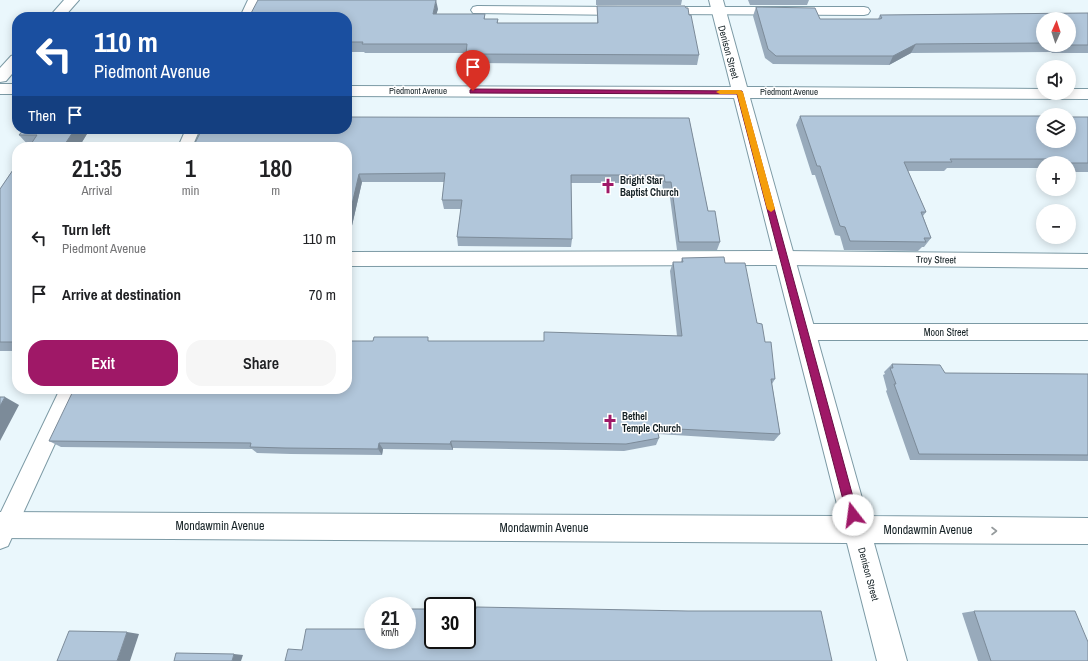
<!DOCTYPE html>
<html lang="en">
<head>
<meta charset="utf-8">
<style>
  body { margin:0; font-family:"Archivo Narrow",sans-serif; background:#f6f6f6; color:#202124; height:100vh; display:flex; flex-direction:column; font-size:15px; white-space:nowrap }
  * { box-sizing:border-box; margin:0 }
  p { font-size:13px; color:#757577 }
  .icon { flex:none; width:22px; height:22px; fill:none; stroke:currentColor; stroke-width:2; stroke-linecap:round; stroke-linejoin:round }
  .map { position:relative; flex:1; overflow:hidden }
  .sheet { position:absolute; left:12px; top:142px; width:340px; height:252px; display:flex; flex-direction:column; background:#fff; border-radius:16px; box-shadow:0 2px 10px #0003 }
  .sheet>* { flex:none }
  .hud { position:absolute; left:12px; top:12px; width:340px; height:122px; border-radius:16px; box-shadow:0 2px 10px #0003; background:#1a4fa0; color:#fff; overflow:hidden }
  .needle { width:26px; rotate:3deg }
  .buttons { position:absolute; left:1036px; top:12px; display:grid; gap:8px }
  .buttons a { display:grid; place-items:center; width:40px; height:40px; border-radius:50%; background:#fff; box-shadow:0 2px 10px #0003; font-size:20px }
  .speed { position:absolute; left:364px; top:597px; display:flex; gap:8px; font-size:20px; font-weight:700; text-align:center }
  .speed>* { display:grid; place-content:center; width:52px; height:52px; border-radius:50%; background:#fff; box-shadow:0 2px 10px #0003; line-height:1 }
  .speed small { font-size:10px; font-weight:400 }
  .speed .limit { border:2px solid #111; border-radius:6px; background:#fff; color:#111 }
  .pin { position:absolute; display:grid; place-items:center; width:34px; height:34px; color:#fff; margin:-41px -17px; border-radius:50% 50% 50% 0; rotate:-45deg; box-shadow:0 0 4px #0007 }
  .pin .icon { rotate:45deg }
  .me { position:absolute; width:44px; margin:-22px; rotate:345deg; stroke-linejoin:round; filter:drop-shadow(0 0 3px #0008) }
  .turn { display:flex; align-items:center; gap:14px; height:84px; padding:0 16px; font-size:18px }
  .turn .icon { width:52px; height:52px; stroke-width:2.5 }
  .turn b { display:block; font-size:28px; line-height:34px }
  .then { display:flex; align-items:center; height:38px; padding:0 16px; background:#0003; gap:8px; font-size:15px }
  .eta { display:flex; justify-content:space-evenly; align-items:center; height:68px; text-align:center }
  .eta b { font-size:24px; font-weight:600; line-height:28px }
  .action { display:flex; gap:8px; margin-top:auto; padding:8px 16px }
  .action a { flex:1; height:46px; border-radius:16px; background:#9f1867; color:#fff; font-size:16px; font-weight:600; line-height:46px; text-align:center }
  .action a+a { background:#f6f6f6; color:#202124 }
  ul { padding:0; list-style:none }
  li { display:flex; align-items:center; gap:12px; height:56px; padding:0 16px }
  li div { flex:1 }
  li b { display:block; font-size:15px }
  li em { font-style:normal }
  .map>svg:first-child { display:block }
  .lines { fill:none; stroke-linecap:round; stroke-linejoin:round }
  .service-casing { stroke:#7c9aa5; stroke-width:2 }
  .minor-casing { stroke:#7c9aa5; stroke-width:2 }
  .secondary-casing { stroke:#7c9aa5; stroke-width:2 }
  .service { fill:#fff; fill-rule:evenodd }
  .minor { fill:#fff; fill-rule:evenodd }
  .secondary { fill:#fff; fill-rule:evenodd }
  .wall { fill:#98aabb; fill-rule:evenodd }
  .shaded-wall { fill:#7c8b99 }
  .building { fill:#b1c6da; stroke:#7c8b99 }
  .oneway { stroke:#969b9d }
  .route { fill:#9f1867; stroke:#671043 }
  .slow { fill:#f59e0b }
  .labels { text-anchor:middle; stroke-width:3; stroke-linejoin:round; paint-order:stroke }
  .far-street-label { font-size:9px; fill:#152125; stroke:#fff }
  .street-label { font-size:10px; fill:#152125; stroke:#fff }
  .poi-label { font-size:10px; font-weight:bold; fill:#152125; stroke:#fff; text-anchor:start }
  .near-street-label { font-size:12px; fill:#152125; stroke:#fff }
</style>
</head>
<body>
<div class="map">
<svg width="1088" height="661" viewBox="0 0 1088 661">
  <rect width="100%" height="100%" fill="#eaf7fc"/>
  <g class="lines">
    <defs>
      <path id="service" d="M248 0H260L252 17H240Z
        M477 6 621 7 625 8 627 11 625 14 621 15 473 13 471 10 473 7Z
        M664 7H864L868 8 870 11 868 14 864 15 660 14 658 11 660 8Z
        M186 129H200L192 147H178Z
        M784 251 1088 254V268L784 265 347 266V252Z
        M804 324H1088V340H804L798 337 795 332 798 327Z
        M60 389H80L8 546 0 549V514Z"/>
      <path id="minor" d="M709 0H723L747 87 1043 89V93H1069V89H1088V99L750 98 867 516 1088 518V544L874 543 907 661H877L847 543 0 538V512L840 516 734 98 347 96V86L731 87Z
        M0 84H17V94H0Z"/>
      <path id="secondary" d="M64 0H79L64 17H49Z
        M17 54V68L6 81 0 82V68L11 56Z"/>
    </defs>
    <use href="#service" class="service-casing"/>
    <use href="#minor" class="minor-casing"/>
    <use href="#secondary" class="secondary-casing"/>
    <use href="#service" class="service"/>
    <use href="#minor" class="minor"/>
    <use href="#secondary" class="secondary"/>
  </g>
  <path class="wall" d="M596 0H682L681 5H596Z
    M748 0H809L807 5H750Z
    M597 6 686 8 689 15 699 55 697 65 467 63 466 53H365L364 52H347V17L438 9 436 14H485V19H498V23H597Z
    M756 7 820 19H878L880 15 1088 13V53H1052L1051 52 911 53 889 65 773 64 765 58 753 16ZM1043 19H1069V45H1043Z
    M800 116 1088 117V172H1069V163H1043V168H947L944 171H908L926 212 923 216 931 238 924 247H922L918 251 844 250 840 236 835 235 815 175H812L796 125Z
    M689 118 708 211 720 242 717 250H677L669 190H663L662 183H571L572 239 571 247 458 246 457 237 461 209H444L442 200 444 182H362L348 243H347V147Z
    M24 129H90L79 147 29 146 19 135Z
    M17 164V351H0V189Z
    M682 258 725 263 757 323 765 342 775 379 772 384 780 434 774 441 658 434 659 438 656 445 624 451 453 448V450L383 449 382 455 291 454 257 453 252 449 61 447 49 441 429 341H544L677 336 670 271 673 262H681Z
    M892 364 945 373 1088 374V461L910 460 886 391 887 390 883 375 885 374 884 372Z
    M974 611 1088 661H978L962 613Z"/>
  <path class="shaded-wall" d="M436 0 438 9 434 23 433 14Z
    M916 44 911 53 889 65 893 56Z
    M75 129H90L79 147H63Z
    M359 174 362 182 348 243 347 240V226Z
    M5 397 19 405 0 441V406Z
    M451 441 453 448V450L450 444Z
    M379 443 383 449 382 455 378 449Z
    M127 632 139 634 130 661H117Z
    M234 654 243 655 241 661H232Z"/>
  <path class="building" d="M258 0H436L433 14H485L484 19H498L497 23H598L597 6H685L686 8H688L689 15H691L699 55 466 54 467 44H362L363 42H347V17H249Z
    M756 7 815 8 820 19H880L882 18 880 15 1088 13V45H1069V19H1043V43L916 44 893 56H776L768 49Z
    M800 116H1043V141H1069V117H1088V163H1063L1060 159H950L952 162H904L926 212H921L931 238H924L926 242 850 241 845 227 840 226 820 166H817Z
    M347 117 689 118 708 211H715L720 242H679L671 182H665L664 175H571L572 239 457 237 462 200H442L445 173 359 174 347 226V147H193L202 129H347Z
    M24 129H75L63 147H29L37 135H19Z
    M17 164V342H0V189Z
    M724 257 725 263H745L757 323 762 324 765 342H771L775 379H771L780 434 657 428 659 438 626 444 451 441 450 444 379 443 378 449 285 448 250 447 251 443 49 441 74 389H347V341H373L374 337H428V341H544V332L682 336 673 262H683L682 258Z
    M892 364 940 365 945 373 1088 374V455L919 454 894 384H896L890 368H893Z
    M0 397H5L0 406Z
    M476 607 688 611H821L832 661H285L288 649 302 650 306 629H373V640H407V609H433V640H467V609H476Z
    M974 611H1075L1088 642V661H991Z
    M69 631 127 632 117 661H57Z
    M176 653 234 654 232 661H174Z"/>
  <defs><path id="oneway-chevron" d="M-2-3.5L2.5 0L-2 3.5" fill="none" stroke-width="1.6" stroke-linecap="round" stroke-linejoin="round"/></defs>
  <use class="oneway" href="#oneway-chevron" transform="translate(994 531)"/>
  <path class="route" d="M473 89 742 91 858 515 857 519 853 520 849 519 847 515 737 94 470 93V90Z"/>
  <path class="slow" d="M740 90 743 92 775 209 771 212 767 209 737 94H720L716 92 720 90Z"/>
  <defs>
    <symbol id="church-bare" viewBox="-9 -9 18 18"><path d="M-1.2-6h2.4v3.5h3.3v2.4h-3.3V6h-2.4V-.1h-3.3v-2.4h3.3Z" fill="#9f1867" stroke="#fff" stroke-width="2.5" paint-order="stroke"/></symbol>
  </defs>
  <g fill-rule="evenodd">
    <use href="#church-bare" x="597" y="175" width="22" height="22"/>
    <use href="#church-bare" x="599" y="411" width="22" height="22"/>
  </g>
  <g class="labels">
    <g class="far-street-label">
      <text x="418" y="94">Piedmont Avenue</text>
      <text x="789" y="95">Piedmont Avenue</text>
    </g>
    <g class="street-label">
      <text transform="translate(729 52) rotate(75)" y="4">Denison Street</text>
      <text transform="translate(936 259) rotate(1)" y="4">Troy Street</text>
      <text x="946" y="336">Moon Street</text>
      <text transform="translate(869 574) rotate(75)" y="4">Denison Street</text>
    </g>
    <g class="poi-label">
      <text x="620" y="184">Bright Star<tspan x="620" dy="12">Baptist Church</tspan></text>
      <text x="622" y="420">Bethel<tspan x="622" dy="12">Temple Church</tspan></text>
    </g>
    <g class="near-street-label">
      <text x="220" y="530">Mondawmin Avenue</text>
      <text x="544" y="532">Mondawmin Avenue</text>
      <text x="928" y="534">Mondawmin Avenue</text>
    </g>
  </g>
</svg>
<div class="buttons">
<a><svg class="needle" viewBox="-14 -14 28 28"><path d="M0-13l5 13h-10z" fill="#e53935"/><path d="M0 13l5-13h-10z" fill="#757577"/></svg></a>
<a><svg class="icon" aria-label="sound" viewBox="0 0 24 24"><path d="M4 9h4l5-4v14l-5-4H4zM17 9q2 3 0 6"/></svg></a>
<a><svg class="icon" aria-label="layers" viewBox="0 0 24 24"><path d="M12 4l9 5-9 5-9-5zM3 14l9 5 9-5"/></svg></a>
<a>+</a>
<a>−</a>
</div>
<div class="speed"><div>21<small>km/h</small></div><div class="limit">30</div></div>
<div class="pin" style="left:473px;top:91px;background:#d93025"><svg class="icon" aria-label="arrive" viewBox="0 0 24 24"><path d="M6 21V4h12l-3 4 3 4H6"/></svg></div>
<svg class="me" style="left:853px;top:515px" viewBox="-20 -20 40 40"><circle r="19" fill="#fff"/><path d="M0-13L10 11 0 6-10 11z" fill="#9f1867"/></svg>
<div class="hud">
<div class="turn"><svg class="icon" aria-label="left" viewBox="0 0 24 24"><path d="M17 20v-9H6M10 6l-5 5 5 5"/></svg><div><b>110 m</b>Piedmont Avenue</div></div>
<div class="then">Then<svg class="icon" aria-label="arrive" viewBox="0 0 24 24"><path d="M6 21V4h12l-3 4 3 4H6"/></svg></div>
</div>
<section class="sheet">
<div class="eta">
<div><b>21:35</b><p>Arrival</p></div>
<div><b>1</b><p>min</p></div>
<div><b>180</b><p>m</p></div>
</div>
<ul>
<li><svg class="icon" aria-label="left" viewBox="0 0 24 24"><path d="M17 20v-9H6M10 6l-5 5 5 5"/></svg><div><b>Turn left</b><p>Piedmont Avenue</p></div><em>110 m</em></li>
<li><svg class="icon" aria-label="arrive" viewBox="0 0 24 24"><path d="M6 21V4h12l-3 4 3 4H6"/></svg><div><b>Arrive at destination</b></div><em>70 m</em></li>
</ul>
<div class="action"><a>Exit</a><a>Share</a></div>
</section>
</div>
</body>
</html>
